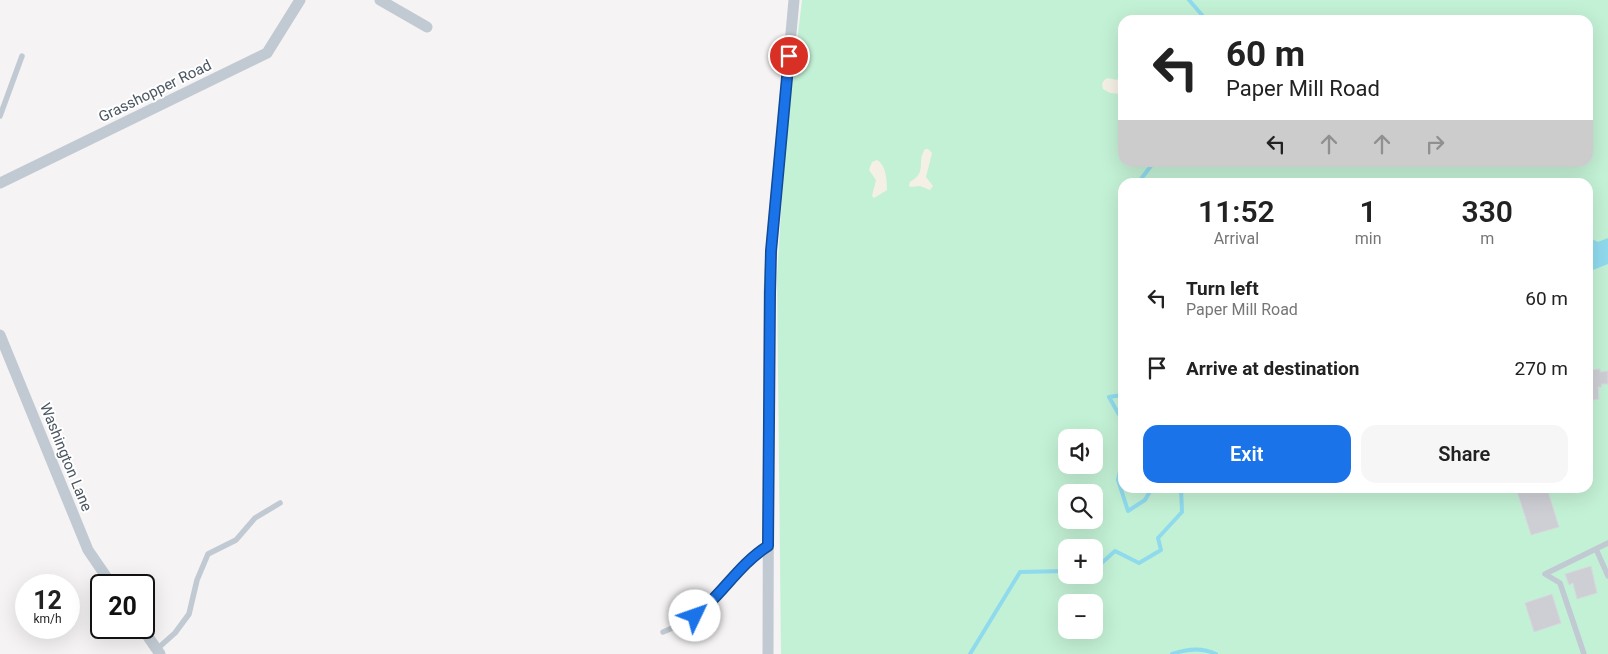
<!DOCTYPE html>
<html lang="en">
<head>
<meta charset="utf-8">
<style>
  body { margin:0; font-family:Roboto,sans-serif; background:#f6f6f6; color:#222; height:100vh; display:flex; flex-direction:column; font-size:19px; white-space:nowrap }
  * { box-sizing:border-box; margin:0 }
  p { font-size:16px; color:#767676 }
  .icon { flex:none; width:28px; height:28px; fill:none; stroke:currentColor; stroke-width:2; stroke-linecap:round; stroke-linejoin:round }
  .map { position:relative; flex:1; overflow:hidden }
  .drawer { position:absolute; left:1118px; top:178px; width:475px; height:315px; display:flex; flex-direction:column; background:#fff; border-radius:15px; box-shadow:0 5px 20px #0002 }
  .drawer>* { flex:none }
  .hud { position:absolute; left:1118px; top:15px; width:475px; height:152px; border-radius:15px; box-shadow:0 5px 20px #0002; background:#fff; color:#222; overflow:hidden }
  .buttons { position:absolute; left:1058px; top:429px; display:grid; gap:10px }
  .buttons a { display:grid; place-items:center; width:45px; height:45px; border-radius:10px; background:#fff; box-shadow:0 5px 20px #0002; font-size:25px }
  .speed { position:absolute; left:15px; top:574px; display:flex; gap:10px; font-size:25px; font-weight:700; text-align:center }
  .speed>* { display:grid; place-content:center; width:65px; height:65px; border-radius:50%; background:#fff; box-shadow:0 5px 20px #0002; line-height:1 }
  .speed small { font-size:12px; font-weight:400 }
  .speed .limit { border:2px solid #111; border-radius:8px; background:#fff; color:#111 }
  .pin { position:absolute; display:grid; place-items:center; width:42px; height:42px; color:#fff; margin:-21px; border:2px solid #fff; border-radius:50%; box-shadow:0 1px 5px #0007 }
  .me { position:absolute; width:55px; margin:-28px; rotate:48deg; stroke-linejoin:round; filter:drop-shadow(0 0 4px #0008) }
  .turn { display:flex; align-items:center; gap:18px; height:105px; padding:0 25px; font-size:22px }
  .turn .icon { width:65px; height:65px; stroke-width:2.5 }
  .turn b { display:block; font-size:35px; line-height:42px }
  .lanes { display:flex; align-items:center; height:48px; padding:0 25px; background:#0003; justify-content:center; gap:25px; direction:ltr }
  .lanes .off { opacity:.35 }
  .eta { display:flex; justify-content:space-evenly; align-items:center; height:85px; text-align:center }
  .eta b { font-size:30px; font-weight:600; line-height:35px }
  .button { display:flex; gap:10px; margin-top:auto; padding:10px 25px }
  .button a { flex:1; height:58px; border-radius:15px; background:#1a73e8; color:#fff; font-size:20px; font-weight:600; line-height:58px; text-align:center }
  .button a+a { background:#f6f6f6; color:#222 }
  ul { padding:0; list-style:none }
  li { display:flex; align-items:center; gap:15px; height:70px; padding:0 25px }
  li div { flex:1 }
  li b { display:block; font-size:19px }
  li em { font-style:normal }
  .map>svg:first-child { display:block }
  .green { fill:#c3f1d5; fill-rule:evenodd }
  .sand { fill:#f5f0e5 }
  .water { fill:#90daee }
  .lines { fill:none; stroke-linecap:round; stroke-linejoin:round }
  .stream { stroke:#90daee; stroke-width:4 }
  .building { fill:#cdcfd5; stroke:#d7d9de }
  .lane { stroke:#c1cad2; stroke-width:5.5 }
  .street { stroke:#c1cad2; stroke-width:11 }
  .route-casing { stroke:#114b97; stroke-width:12 }
  .route { stroke:#1a73e8; stroke-width:9 }
  .labels { text-anchor:middle; stroke-width:4; stroke-linejoin:round; paint-order:stroke }
  .street-label { font-size:15px; fill:#4a5661; stroke:#fff }
</style>
</head>
<body>
<div class="map">
<svg width="1608" height="654" viewBox="0 0 1608 654">
  <rect width="100%" height="100%" fill="#f5f3f3"/>
  <path class="green" d="M802 0H1608V654H781L777 276 786 134ZM1122 20H1588V162H1122ZM1122 182H1588V488H1122ZM1066 438H1094V465H1066ZM1066 492H1094V520H1066ZM1066 548H1094V575H1066ZM1066 602H1094V630H1066Z"/>
  <path class="sand" d="M1122 73V94L1110 93 1103 89 1102 84C1106 75 1110 79 1117 80Z
    M925 149H928L932 153 926 177 933 186 930 190 920 186 910 187 909 185 910 182C928 172 916 162 925 149Z
    M877 160C886 165 887 180 887 190L874 198 872 196 876 180 869 170 872 162Z"/>
  <path class="water" d="M1588 237 1598 242 1608 238V264L1588 272Z"/>
  <g class="lines">
    <path class="stream" d="M1189 0 1202 15 1203 20
      M1143 182 1141 179 1154 162
      M1122 395 1109 397 1122 420
      M1122 461 1118 480 1128 511 1145 500 1152 488
      M1094 570 1115 551 1139 563 1161 550 1158 538 1182 512 1181 488
      M970 654 1020 572 1066 571
      M1172 654C1186 649 1202 647 1216 654"/>
  </g>
  <path class="building" d="M1600 369V372L1608 371V384H1601L1602 387H1598L1599 399 1588 401V370Z
    M1516 488H1547L1559 527 1531 535Z
    M1591 566 1597 593 1577 599 1573 583 1569 585 1565 574Z
    M1552 594 1561 623 1534 632 1525 603Z"/>
  <g class="lines">
    <path class="lane" d="M0 116 22 56
      M1596 549 1608 576
      M663 632C679 626 694 618 707 606 728 586 743 562 768 546
      M157 649 175 633 189 614 197 580 208 554 236 540 255 518 280 503
      M1584 654 1560 583 1545 574 1608 543"/>
    <path class="street" d="M380 0 427 27
      M0 183 267 53 300 0
      M0 335 88 550 112 585
      M142 628 160 654
      M768 654 769 293 771 251 794 0"/>
  </g>
  <g class="lines">
    <defs>
      <path id="route" d="M695 616C722 595 739 564 768 546L770 293 771 251 789 56"/>
    </defs>
    <use href="#route" class="route-casing"/>
    <use href="#route" class="route"/>
  </g>
  <g class="labels">
    <g class="street-label">
      <text transform="translate(155 91) rotate(-26)" y="5">Grasshopper Road</text>
      <text transform="translate(66 457) rotate(68)" y="5">Washington Lane</text>
    </g>
  </g>
</svg>
<div class="buttons">
<a><svg class="icon" aria-label="sound" viewBox="0 0 24 24"><path d="M4 9h4l5-4v14l-5-4H4zM17 9q2 3 0 6"/></svg></a>
<a><svg class="icon" aria-label="search" viewBox="0 0 24 24"><circle cx="10" cy="10" r="6"/><path d="M15 15l6 6"/></svg></a>
<a>+</a>
<a>−</a>
</div>
<div class="speed"><div>12<small>km/h</small></div><div class="limit">20</div></div>
<div class="pin" style="left:789px;top:56px;background:#d93025"><svg class="icon" aria-label="arrive" viewBox="0 0 24 24"><path d="M6 21V4h12l-3 4 3 4H6"/></svg></div>
<svg class="me" style="left:695px;top:616px" viewBox="-20 -20 40 40"><circle r="19" fill="#fff"/><path d="M0-13L10 11 0 6-10 11z" fill="#1a73e8"/></svg>
<div class="hud">
<div class="turn"><svg class="icon" aria-label="left" viewBox="0 0 24 24"><path d="M17 20v-9H6M10 6l-5 5 5 5"/></svg><div><b>60 m</b>Paper Mill Road</div></div>
<div class="lanes"><svg class="icon" aria-label="left" viewBox="0 0 24 24"><path d="M17 20v-9H6M10 6l-5 5 5 5"/></svg><svg class="icon off" aria-label="ahead" viewBox="0 0 24 24"><path d="M12 20V5M6 11l6-6 6 6"/></svg><svg class="icon off" aria-label="ahead" viewBox="0 0 24 24"><path d="M12 20V5M6 11l6-6 6 6"/></svg><svg class="icon off" aria-label="right" viewBox="0 0 24 24"><path d="M7 20v-9h11M14 6l5 5-5 5"/></svg></div>
</div>
<section class="drawer">
<div class="eta">
<div><b>11:52</b><p>Arrival</p></div>
<div><b>1</b><p>min</p></div>
<div><b>330</b><p>m</p></div>
</div>
<ul>
<li><svg class="icon" aria-label="left" viewBox="0 0 24 24"><path d="M17 20v-9H6M10 6l-5 5 5 5"/></svg><div><b>Turn left</b><p>Paper Mill Road</p></div><em>60 m</em></li>
<li><svg class="icon" aria-label="arrive" viewBox="0 0 24 24"><path d="M6 21V4h12l-3 4 3 4H6"/></svg><div><b>Arrive at destination</b></div><em>270 m</em></li>
</ul>
<div class="button"><a>Exit</a><a>Share</a></div>
</section>
</div>
</body>
</html>
